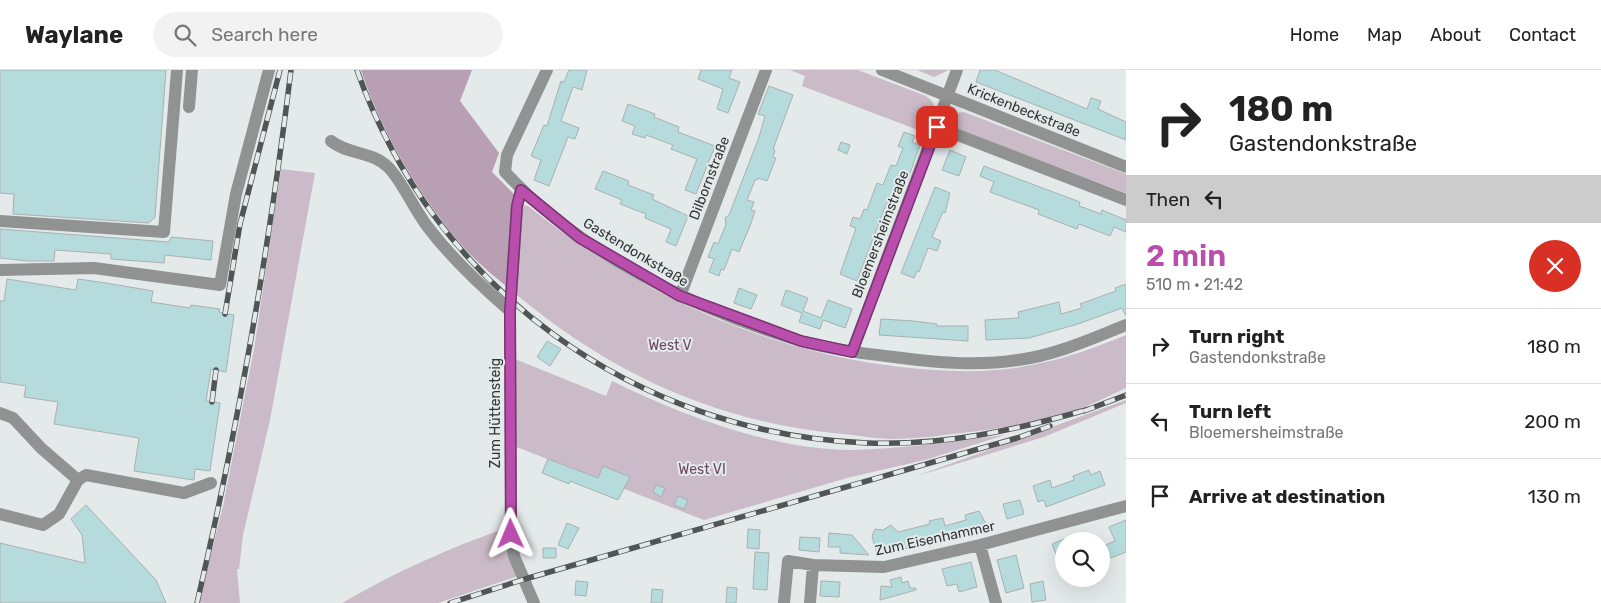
<!DOCTYPE html>
<html lang="en">
<head>
<meta charset="utf-8">
<style>
  body { margin:0; font-family:Rubik,sans-serif; background:#f2f2f2; color:#222; height:100vh; display:flex; flex-direction:column; font-size:19px; white-space:nowrap }
  * { box-sizing:border-box; margin:0 }
  p { font-size:16px; color:#767676 }
  .icon { flex:none; width:28px; height:28px; fill:none; stroke:currentColor; stroke-width:2; stroke-linecap:round; stroke-linejoin:round }
  .map { position:relative; flex:1; overflow:hidden }
  .sheet { display:flex; flex-direction:column; background:#fff; width:475px }
  .sheet>* { flex:none }
  .guide { background:#fff; color:#222; overflow:hidden }
  .buttons { position:absolute; left:1055px; top:462px; display:grid; gap:10px }
  .buttons a { display:grid; place-items:center; width:55px; height:55px; border-radius:50%; background:#fff; box-shadow:0 5px 20px #0002; font-size:25px }
  .pin { position:absolute; display:grid; place-items:center; width:42px; height:42px; color:#fff; margin:-21px; border-radius:10px; box-shadow:0 2px 8px #0006 }
  .me { position:absolute; width:55px; margin:-28px; rotate:359deg; stroke-linejoin:round; filter:drop-shadow(0 0 4px #0008) }
  .turn { display:flex; align-items:center; gap:18px; height:105px; padding:0 20px; font-size:22px }
  .turn .icon { width:65px; height:65px; stroke-width:2.5 }
  .turn b { display:block; font-size:35px; line-height:42px }
  .then { display:flex; align-items:center; height:48px; padding:0 20px; background:#0003; gap:10px; font-size:19px }
  .round { display:grid; place-items:center; flex:none; width:52px; height:52px; border-radius:26px; background:#f2f2f2 }
  .overview { display:flex; align-items:center; justify-content:space-between; height:85px; padding:0 20px }
  h1 { font-size:30px; font-weight:600; line-height:38px; color:#ba4ead }
  ul { padding:0; list-style:none }
  li { display:flex; align-items:center; gap:15px; height:75px; padding:0 20px; border-top:1px solid #e0e0e0 }
  li div { flex:1 }
  li b { display:block; font-size:19px }
  li em { font-style:normal }
  header { display:flex; align-items:center; gap:30px; box-sizing:border-box; height:70px; padding:0 25px; background:#fff; border-bottom:1px solid #e0e0e0 }
  header strong { font-size:24px }
  nav { display:flex; gap:28px; margin-inline-start:auto; font-size:18px }
  .search { width:350px; height:45px; background:#f2f2f2; display:flex; align-items:center; gap:12px; box-sizing:border-box; padding:0 18px; border-radius:28px; color:#767676; font-size:19px }
  main { display:flex; flex:1; min-height:0 }
  .map>svg:first-child { display:block }
  .green { fill:#cbbbc8 }
  .forest { fill:#b89fb3 }
  .building { fill:#b5dbdd; stroke:#aab0b0 }
  .lines { fill:none; stroke-linecap:round; stroke-linejoin:round }
  .minor { stroke:#919393; stroke-width:12 }
  .rail-casing { stroke:#525555; stroke-width:5.5 }
  .rail { stroke:#e4eaea; stroke-width:4; stroke-dasharray:11; stroke-linecap:butt }
  .route-casing { stroke:#793370; stroke-width:12 }
  .route { stroke:#ba4ead; stroke-width:9 }
  .labels { text-anchor:middle; stroke-width:4; stroke-linejoin:round; paint-order:stroke }
  .street-label { font-size:14px; fill:#333535; stroke:#e4eaea }
  .park-label { font-size:14px; fill:#6e4768; stroke:#e4eaea }
</style>
</head>
<body>
<header>
<strong>Waylane</strong>
<div class="search"><svg class="icon" aria-label="search" viewBox="0 0 24 24"><circle cx="10" cy="10" r="6"/><path d="M15 15l6 6"/></svg>Search here</div>
<nav><a>Home</a><a>Map</a><a>About</a><a>Contact</a></nav>
</header>
<main>
<div class="map">
<svg width="1126" height="533" viewBox="0 0 1126 533">
  <rect width="100%" height="100%" fill="#e4eaea"/>
  <path class="green" d="M790 0H858L926 26 932 31 935 38 926 63 802 16 805 6Z
    M917 0H949L934 7Z
    M964 42 1126 104V123L950 56 956 43Z
    M281 99 315 103 270 350 243 465 239 499H237L240 533H199L223 436 254 279Z
    M522 135 528 136C636 222 762 281 901 297 946 302 992 304 1036 294 1068 288 1097 277 1126 265V318C1107 327 1087 337 1067 343 1036 353 1002 358 970 362 944 365 918 369 891 369 875 369 858 365 842 364 717 352 613 305 517 225Z
    M515 289 606 326 612 311C681 345 773 380 851 380 902 379 954 371 1005 365L925 390 847 408 704 450 514 376Z
    M1126 330V333L1044 367 914 407Z
    M507 458 518 506 438 533H342C394 503 450 477 507 458Z"/>
  <path class="forest" d="M361 0H472L460 31 499 83 492 102 515 125 511 220C496 208 481 196 468 182 423 133 381 62 361 0Z"/>
  <path class="building" d="M0 0H166L155 147 149 153 13 144 14 124 0 123Z
    M569 0H587L582 20 573 17 561 51 579 58 575 69 568 67 549 116 534 110 541 90 531 86 544 55 547 56 561 11 564 12Z
    M701 0H732L729 8 740 12 728 43 717 39 723 19 698 9Z
    M980 0H995L1087 39 1091 28 1101 31 1098 39 1126 52V70L976 12Z
    M769 16 793 25 773 79 775 80 773 87 776 88 767 111 758 108 757 110H755L747 130 754 132 751 140 755 141 750 156 739 182 732 179 724 200 721 199 719 206 709 202 714 189 708 187 714 172 718 174 726 154 725 148 729 145 759 67 765 46 758 44Z
    M628 34 655 44 654 47 679 57 678 62 715 76 696 124 685 120 697 89 671 79 673 75 646 65 645 68 632 64 635 56 622 51Z
    M904 62 915 66 912 72 920 75 908 109 900 106 890 133 887 132 857 211 840 204 856 158 850 156 853 147 860 149 864 139 867 140 877 113 883 115 891 95 896 96 903 78 898 76Z
    M841 72 850 75 847 84 838 80Z
    M950 80 966 87 959 106 942 100Z
    M984 96 1080 132 1079 136 1085 138 1101 144 1102 140 1126 150V162L1114 157 1110 166 1079 154 1077 159 1038 144 1039 140 990 122 994 112 980 106Z
    M603 101 629 111 628 115 654 125 652 129 688 146 676 176 666 172 671 159 645 148 646 144 620 134 622 130 595 119Z
    M935 117 950 123 945 143 943 142 932 167 941 171 937 181 928 178 919 202 917 201 914 208 901 203Z
    M0 159 169 172 171 167 213 171 211 190 165 185 164 193 111 189V184L55 180 54 191H28L0 188Z
    M7 209 76 220 78 209 106 213 153 221 151 232 190 238 191 235 220 239 219 242 234 245 226 302 211 299 206 331 220 333 210 401 195 399 194 410 134 401 139 368 54 354 58 332 24 327 26 316 0 312V231H4Z
    M1126 214V246L1122 238 1078 254 1029 268 986 270 985 250 1019 248 1018 242 1059 232 1061 244 1082 238 1080 234 1116 221 1115 218Z
    M739 218 757 225 751 239 734 233Z
    M786 220 808 228 803 241 821 248 828 230 852 239 845 258 823 250 820 259 799 252 802 243 781 235Z
    M881 249 914 251 937 254 936 256H968V271L879 265Z
    M547 271 561 279 550 296 537 287Z
    M548 389 598 408 603 396 630 407 618 430 570 411 569 414 542 403Z
    M1089 400 1091 405 1100 401 1105 415 1046 437 1044 430 1038 432 1033 416 1050 410 1052 418 1074 410 1073 406Z
    M656 415 665 418 661 427 653 422Z
    M678 426 688 430 684 439 674 435Z
    M1020 430 1024 444 1007 449 1003 434Z
    M86 435 156 510 166 533H0V473L85 493 82 465 71 449Z
    M979 441 986 454 983 455 984 459 969 463V459L944 466 945 470 877 485 872 466 875 459 883 460 891 455 898 462 930 454 929 451 943 448 945 456 966 450 965 445Z
    M1126 450V482L1108 489 1103 476 1115 471 1109 457Z
    M567 453 579 458 568 479 558 475Z
    M748 459 760 460 759 479 747 478Z
    M829 463 852 465 869 485 840 483V477H828Z
    M800 467 820 468 819 482 799 480Z
    M1064 469V502H1063L1052 474Z
    M543 478H556V488H543Z
    M755 482 769 483 767 520 753 519Z
    M1016 485 1024 518 1006 523 997 490Z
    M971 492 977 517 959 522 957 514 947 516 942 499Z
    M901 507 902 513 908 511 910 518H916V520L880 530 881 516 892 517 890 510Z
    M576 511 588 512 586 526 575 525Z
    M821 511 840 512 839 527 820 526Z
    M1043 511 1046 530 1032 532 1030 514Z
    M727 517 737 518 736 533H726Z
    M652 519 663 520 662 533H651Z"/>
  <g class="lines">
    <path class="minor" d="M547 0 507 85 505 102C580 183 696 240 801 271 834 280 868 284 902 288 941 293 979 296 1018 290 1056 285 1091 269 1126 255
      M882 0 1126 97
      M189 37 192 0
      M937 57 1126 130
      M331 71C348 85 373 81 389 98 403 113 414 139 427 156 451 188 480 215 510 241
      M521 120 517 136 510 241 511 464 514 486 534 533
      M0 151 164 162 177 0
      M0 200 94 198 220 215 236 124 269 0
      M680 226 766 0
      M852 282 957 0
      M0 343 13 348 41 378 78 410 86 405 184 423 211 413
      M0 444 43 455 59 444 78 410
      M980 475 996 533
      M784 533 788 491 813 495 884 497 980 475 1126 436
      M810 533 813 495"/>
    <defs>
      <path id="rail" d="M357 0C434 219 637 364 867 373 943 376 1017 360 1089 339
        M225 244 240 154 280 0
        M212 332 216 300
        M1084 341 1126 325
        M197 533C238 357 269 180 291 0
        M450 533 525 509 1017 368 1050 356"/>
    </defs>
    <use href="#rail" class="rail-casing"/>
    <use href="#rail" class="rail"/>
  </g>
  <g class="lines">
    <defs>
      <path id="route" d="M511 464 510 241 517 136 521 120 580 168 680 226 801 271 852 282 937 57"/>
    </defs>
    <use href="#route" class="route-casing"/>
    <use href="#route" class="route"/>
  </g>
  <g class="labels">
    <g class="street-label">
      <text transform="translate(1024 40) rotate(22)" y="5">Krickenbeckstraße</text>
      <text transform="translate(709 108) rotate(-69)" y="5">Dilbornstraße</text>
      <text transform="translate(880 164) rotate(-69)" y="5">Bloemersheimstraße</text>
      <text transform="translate(636 182) rotate(31)" y="5">Gastendonkstraße</text>
      <text transform="translate(495 343) rotate(-90)" y="5">Zum Hüttensteig</text>
      <text transform="translate(935 468) rotate(-12)" y="5">Zum Eisenhammer</text>
    </g>
    <g class="park-label">
      <text x="670" y="280">West V</text>
      <text x="702" y="404">West VI</text>
    </g>
  </g>
</svg>
<div class="buttons">
<a><svg class="icon" aria-label="search" viewBox="0 0 24 24"><circle cx="10" cy="10" r="6"/><path d="M15 15l6 6"/></svg></a>
</div>
<div class="pin" style="left:937px;top:57px;background:#d93025"><svg class="icon" aria-label="arrive" viewBox="0 0 24 24"><path d="M6 21V4h12l-3 4 3 4H6"/></svg></div>
<svg class="me" style="left:511px;top:464px" viewBox="-20 -20 40 40"><path d="M0-17L14 15 0 8-14 15z" fill="#ba4ead" stroke="#fff" stroke-width="4"/></svg>
</div>
<section class="sheet">
<div class="guide">
<div class="turn"><svg class="icon" aria-label="right" viewBox="0 0 24 24"><path d="M7 20v-9h11M14 6l5 5-5 5"/></svg><div><b>180 m</b>Gastendonkstraße</div></div>
<div class="then">Then<svg class="icon" aria-label="left" viewBox="0 0 24 24"><path d="M17 20v-9H6M10 6l-5 5 5 5"/></svg></div>
</div>
<div class="overview"><div><h1>2 min</h1><p>510 m · 21:42</p></div><a class="round" style="background:#d93025;color:#fff"><svg class="icon" aria-label="close" viewBox="0 0 24 24"><path d="M6 6l12 12M18 6L6 18"/></svg></a></div>
<ul>
<li><svg class="icon" aria-label="right" viewBox="0 0 24 24"><path d="M7 20v-9h11M14 6l5 5-5 5"/></svg><div><b>Turn right</b><p>Gastendonkstraße</p></div><em>180 m</em></li>
<li><svg class="icon" aria-label="left" viewBox="0 0 24 24"><path d="M17 20v-9H6M10 6l-5 5 5 5"/></svg><div><b>Turn left</b><p>Bloemersheimstraße</p></div><em>200 m</em></li>
<li><svg class="icon" aria-label="arrive" viewBox="0 0 24 24"><path d="M6 21V4h12l-3 4 3 4H6"/></svg><div><b>Arrive at destination</b></div><em>130 m</em></li>
</ul>
</section>
</main>
</body>
</html>
